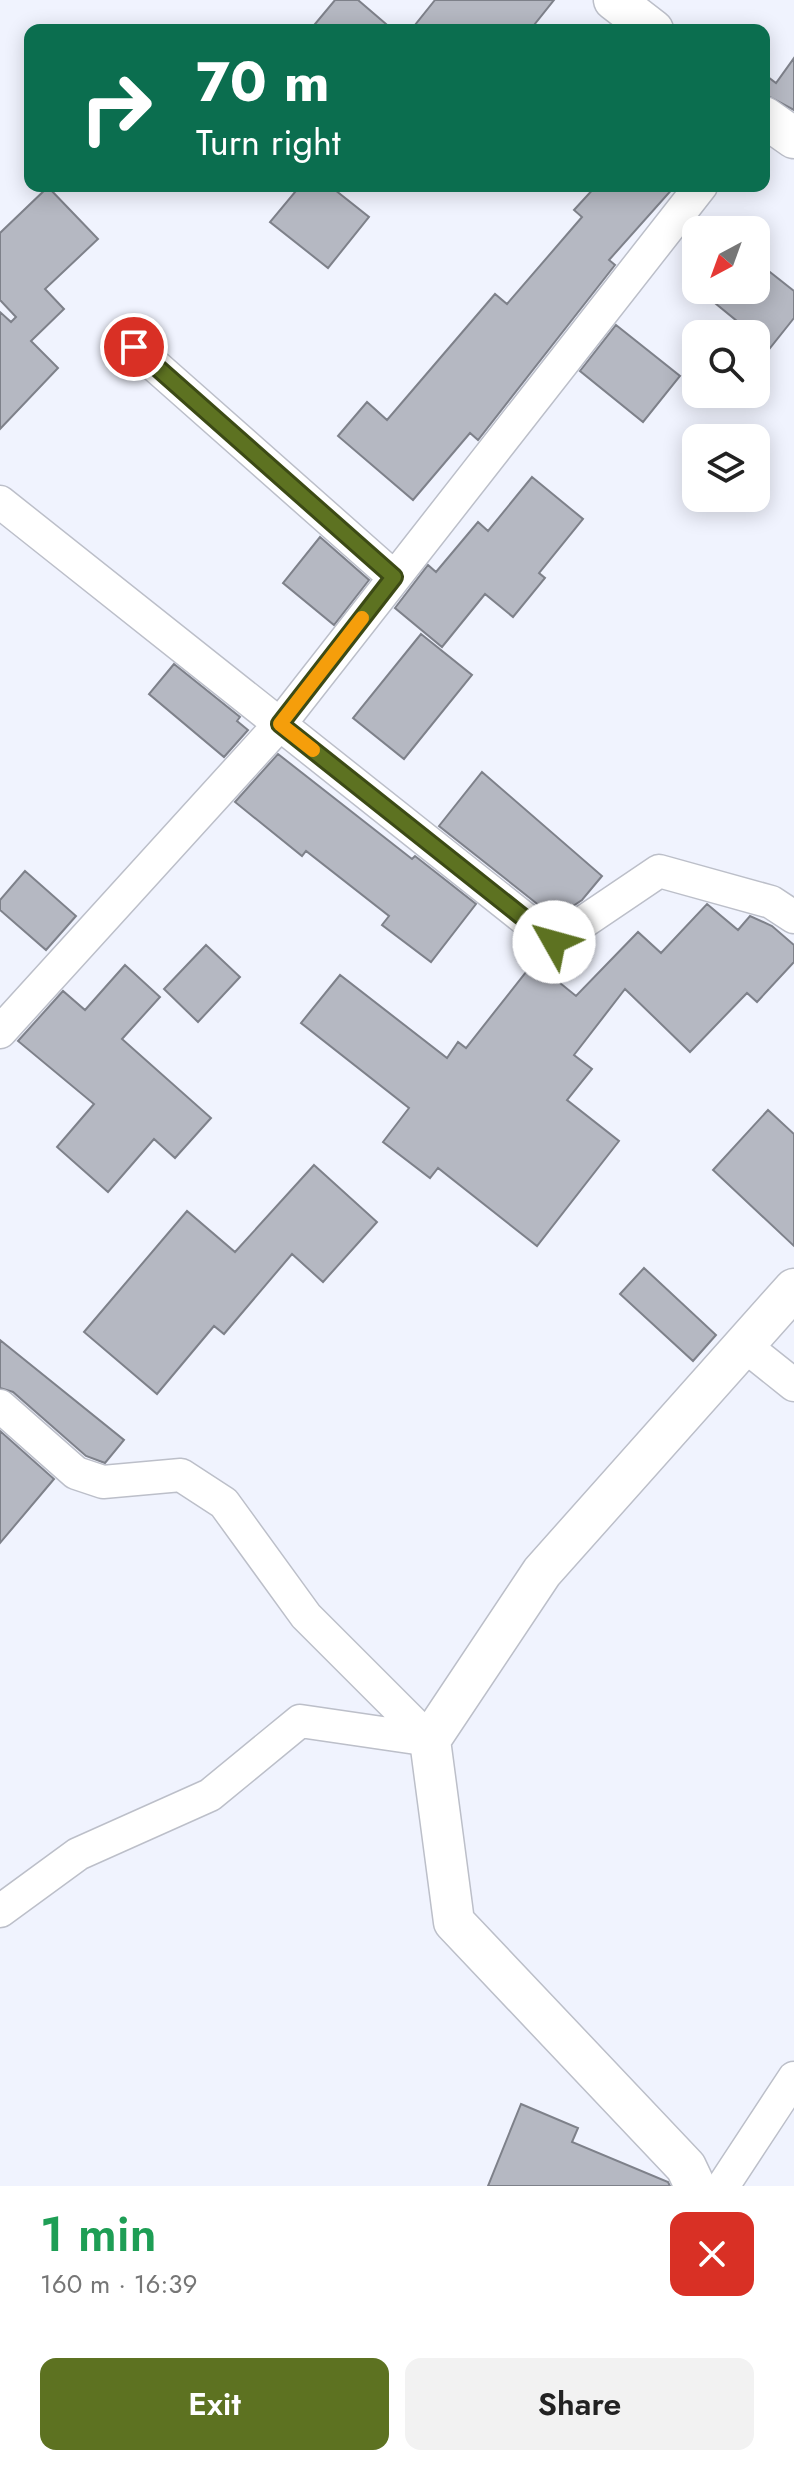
<!DOCTYPE html>
<html lang="en">
<head>
<meta charset="utf-8">
<style>
  body { margin:0; font-family:Jost,sans-serif; background:#f2f2f2; color:#222; height:100vh; display:flex; flex-direction:column; font-size:30px; white-space:nowrap }
  * { box-sizing:border-box; margin:0 }
  p { font-size:26px; color:#767676 }
  .icon { flex:none; width:44px; height:44px; fill:none; stroke:currentColor; stroke-width:2; stroke-linecap:round; stroke-linejoin:round }
  .map { position:relative; height:2186px; overflow:hidden }
  .details { display:flex; flex-direction:column; background:#fff; flex:1 }
  .details>* { flex:none }
  .hud { position:absolute; left:24px; top:24px; width:746px; height:168px; border-radius:16px; box-shadow:0 4px 20px #0003; background:#0b6e4f; color:#fff; overflow:hidden }
  .needle { width:52px; rotate:221deg }
  .tools { position:absolute; left:682px; top:216px; display:grid; gap:16px }
  .tools a { display:grid; place-items:center; width:88px; height:88px; border-radius:16px; background:#fff; box-shadow:0 4px 20px #0003; font-size:40px }
  .pin { position:absolute; display:grid; place-items:center; width:68px; height:68px; color:#fff; margin:-34px; border:4px solid #fff; border-radius:50%; box-shadow:0 2px 8px #0007 }
  .me { position:absolute; width:88px; margin:-44px; rotate:308deg; stroke-linejoin:round; filter:drop-shadow(0 0 6px #0008) }
  .turn { display:flex; align-items:center; gap:28px; height:168px; padding:0 40px; font-size:36px }
  .turn .icon { width:104px; height:104px; stroke-width:2.5 }
  .turn b { display:block; font-size:56px; line-height:68px }
  .round { display:grid; place-items:center; flex:none; width:84px; height:84px; border-radius:16px; background:#f2f2f2 }
  .head { display:flex; align-items:center; justify-content:space-between; height:136px; padding:0 40px }
  h1 { font-size:48px; font-weight:600; line-height:60px; color:#1e9e55 }
  .button { display:flex; gap:16px; margin-top:auto; padding:16px 40px }
  .button a { flex:1; height:92px; border-radius:16px; background:#5d7221; color:#fff; font-size:32px; font-weight:600; line-height:92px; text-align:center }
  .button a+a { background:#f2f2f2; color:#222 }
  .map>svg:first-child { display:block }
  .building { fill:#b5b8c2; stroke:#7e818a; stroke-width:2 }
  .lines { fill:none; stroke-linecap:round; stroke-linejoin:round }
  .minor-casing { stroke:#bcbfc9; stroke-width:35 }
  .tertiary-casing { stroke:#bcbfc9; stroke-width:43 }
  .minor { stroke:#fff; stroke-width:32 }
  .tertiary { stroke:#fff; stroke-width:40 }
  .route-casing { stroke:#3c4a15; stroke-width:20 }
  .route { stroke:#5d7221; stroke-width:14 }
  .slow { stroke:#f59e0b; stroke-width:14 }
</style>
</head>
<body>
<div class="map">
<svg width="794" height="2186" viewBox="0 0 794 2186">
  <rect width="100%" height="100%" fill="#f0f3fe"/>
  <path class="building" d="M335 0H358L393 30H310Z
    M435 0H554L530 30H411Z
    M794 58V110L764 94V74L776 83Z
    M300 186H330L369 217 328 268 270 222Z
    M596 186H675L609 260 615 265 478 440 470 433 413 500 338 436 367 402 387 420 495 294 507 304 582 217 574 210Z
    M48 187 98 239 45 289 64 309 31 341 58 368 0 429V312L11 322 16 317 0 300V233Z
    M756 261 794 291V318L770 348 699 290H756Z
    M616 325 680 376 643 422 580 371Z
    M532 477 583 519 539 573 545 578 513 617 485 594 442 647 395 608 428 565 436 572 478 522 488 531Z
    M320 537 369 580 334 625 283 583Z
    M421 634 472 675 404 759 353 718Z
    M174 664 240 717 237 721 248 730 224 757 149 694Z
    M278 754 412 859 415 856 476 904 431 962 382 925 389 916 306 851 302 856 235 802Z
    M482 772 602 876 582 900 555 918 439 826Z
    M25 871 76 916 46 950 0 910V900Z
    M707 904 738 930 750 916 772 926 794 945V962L757 1002 747 993 690 1052 625 989 574 1055 592 1069 567 1100 619 1141 537 1246 438 1168 430 1178 383 1142 409 1108 301 1023 340 975 447 1058 458 1042 466 1048 534 962 576 996 638 932 661 953Z
    M206 945 240 977 198 1022 164 989Z
    M125 965 160 997 122 1039 211 1118 175 1158 154 1139 108 1192 57 1147 94 1104 18 1041 63 991 85 1010Z
    M768 1110 794 1134V1246L713 1170Z
    M314 1165 377 1222 323 1282 292 1254 224 1334 214 1326 157 1394 84 1332 187 1211 235 1252Z
    M644 1268 716 1335 693 1361 620 1294Z
    M0 1340 124 1440 105 1463 86 1456 13 1392 0 1388Z
    M0 1431 54 1479 0 1543Z
    M521 2104 578 2128 572 2142 668 2182 670 2186H488Z"/>
  <g class="lines">
    <defs>
      <path id="minor" d="M134 347 394 577
        M0 502 554 942 659 871 771 902 794 917
        M0 1032 280 724 701 186
        M744 1345 794 1385
        M0 1406 76 1473 103 1482 181 1475 224 1503 306 1616 430 1740
        M0 1911 78 1854 210 1795 300 1721 430 1740
        M723 2186 794 2078"/>
      <path id="tertiary" d="M614 0 653 30
        M764 117 794 138
        M695 2186 686 2167 454 1922 430 1740 542 1572 794 1289"/>
    </defs>
    <use href="#minor" class="minor-casing"/>
    <use href="#tertiary" class="tertiary-casing"/>
    <use href="#minor" class="minor"/>
    <use href="#tertiary" class="tertiary"/>
  </g>
  <g class="lines">
    <defs>
      <path id="route" d="M134 347 394 577 280 724 554 942"/>
    </defs>
    <use href="#route" class="route-casing"/>
    <use href="#route" class="route"/>
    <path class="slow" d="M313 750 280 724 362 618"/>
  </g>
</svg>
<div class="tools">
<a><svg class="needle" viewBox="-14 -14 28 28"><path d="M0-13l5 13h-10z" fill="#e53935"/><path d="M0 13l5-13h-10z" fill="#767676"/></svg></a>
<a><svg class="icon" aria-label="search" viewBox="0 0 24 24"><circle cx="10" cy="10" r="6"/><path d="M15 15l6 6"/></svg></a>
<a><svg class="icon" aria-label="layers" viewBox="0 0 24 24"><path d="M12 4l9 5-9 5-9-5zM3 14l9 5 9-5"/></svg></a>
</div>
<div class="pin" style="left:134px;top:347px;background:#d93025"><svg class="icon" aria-label="arrive" viewBox="0 0 24 24"><path d="M6 21V4h12l-3 4 3 4H6"/></svg></div>
<svg class="me" style="left:554px;top:942px" viewBox="-20 -20 40 40"><circle r="19" fill="#fff"/><path d="M0-13L10 11 0 6-10 11z" fill="#5d7221"/></svg>
<div class="hud">
<div class="turn"><svg class="icon" aria-label="right" viewBox="0 0 24 24"><path d="M7 20v-9h11M14 6l5 5-5 5"/></svg><div><b>70 m</b>Turn right</div></div>
</div>
</div>
<section class="details">
<div class="head"><div><h1>1 min</h1><p>160 m · 16:39</p></div><a class="round" style="background:#d93025;color:#fff"><svg class="icon" aria-label="close" viewBox="0 0 24 24"><path d="M6 6l12 12M18 6L6 18"/></svg></a></div>
<div class="button"><a>Exit</a><a>Share</a></div>
</section>
</body>
</html>
